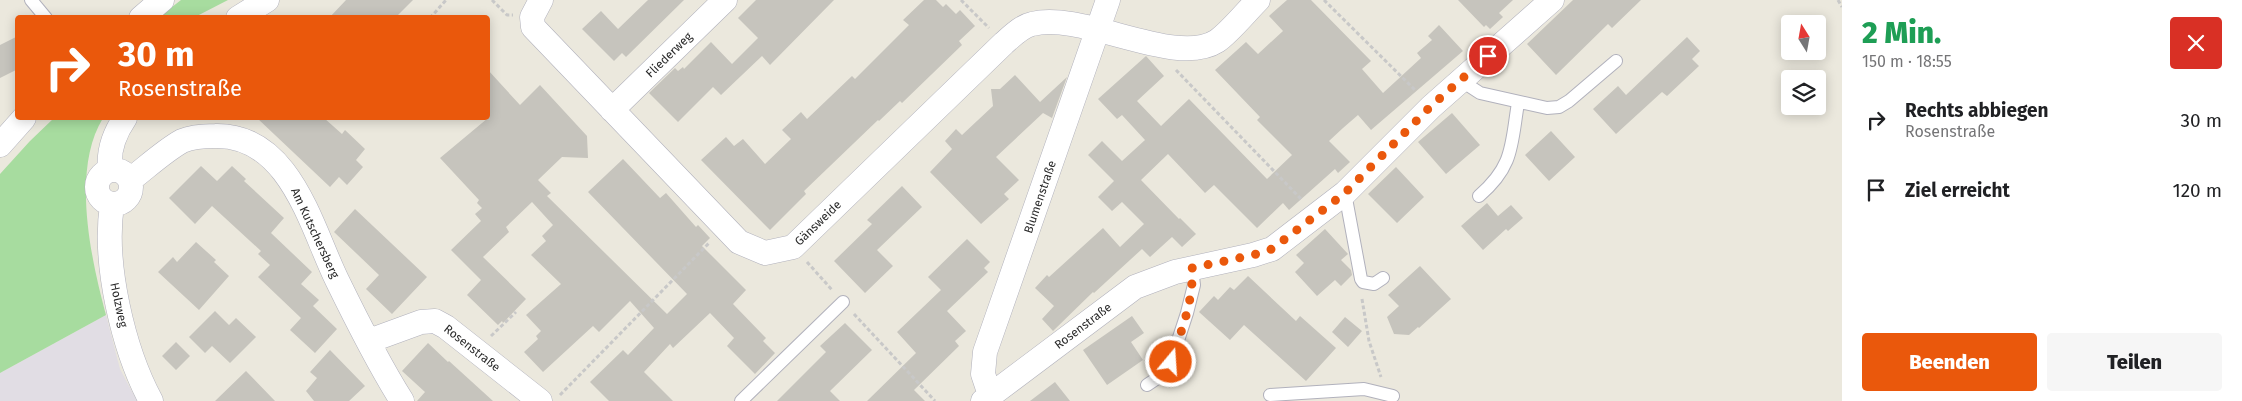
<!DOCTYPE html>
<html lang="de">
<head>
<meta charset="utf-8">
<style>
  body { margin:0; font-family:"Fira Sans",sans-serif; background:#f6f6f6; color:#202124; height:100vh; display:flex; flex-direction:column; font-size:19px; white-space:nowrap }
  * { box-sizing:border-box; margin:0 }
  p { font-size:16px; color:#757577 }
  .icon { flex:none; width:28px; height:28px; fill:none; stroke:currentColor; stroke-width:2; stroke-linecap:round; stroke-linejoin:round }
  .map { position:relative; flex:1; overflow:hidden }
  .side { display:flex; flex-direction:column; background:#fff; width:400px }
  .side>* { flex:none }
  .banner { position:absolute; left:15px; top:15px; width:475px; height:105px; border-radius:5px; box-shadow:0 2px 12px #0003; background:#ea580c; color:#fff; overflow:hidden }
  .needle { width:32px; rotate:349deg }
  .buttons { position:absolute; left:1781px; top:15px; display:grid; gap:10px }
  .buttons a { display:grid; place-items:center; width:45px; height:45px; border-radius:5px; background:#fff; box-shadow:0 2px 12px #0003; font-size:25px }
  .pin { position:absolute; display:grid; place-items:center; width:42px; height:42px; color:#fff; margin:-21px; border:2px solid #fff; border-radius:50%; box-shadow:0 1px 5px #0007 }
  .me { position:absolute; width:55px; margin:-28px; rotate:18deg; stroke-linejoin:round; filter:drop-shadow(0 0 4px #0008) }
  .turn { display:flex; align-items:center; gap:18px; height:105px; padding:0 20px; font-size:22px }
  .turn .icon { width:65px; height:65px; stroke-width:2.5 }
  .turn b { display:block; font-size:35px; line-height:42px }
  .round { display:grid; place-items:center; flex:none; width:52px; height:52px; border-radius:5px; background:#f6f6f6 }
  .headline { display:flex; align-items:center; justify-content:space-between; height:85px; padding:0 20px }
  h1 { font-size:30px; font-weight:800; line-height:38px; color:#1e9e55 }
  .button { display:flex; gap:10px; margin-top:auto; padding:10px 20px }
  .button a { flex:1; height:58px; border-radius:5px; background:#ea580c; color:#fff; font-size:20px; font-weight:800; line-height:58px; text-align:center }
  .button a+a { background:#f6f6f6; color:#202124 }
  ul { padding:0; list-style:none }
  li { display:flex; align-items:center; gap:15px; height:70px; padding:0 20px }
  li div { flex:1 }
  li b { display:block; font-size:19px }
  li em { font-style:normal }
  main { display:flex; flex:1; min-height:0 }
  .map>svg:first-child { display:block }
  .industrial { fill:#e1dde4 }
  .green { fill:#a7dc9f }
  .building { fill:#c6c4bd }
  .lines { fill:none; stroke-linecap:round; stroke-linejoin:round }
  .service-casing { stroke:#b1b1bc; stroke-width:14 }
  .minor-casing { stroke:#b1b1bc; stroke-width:25 }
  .path { stroke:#c8c8c8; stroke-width:3; stroke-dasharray:4 2.5; stroke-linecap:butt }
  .service { stroke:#fff; stroke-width:12 }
  .minor { stroke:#fff; stroke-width:24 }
  .route { stroke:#ea580c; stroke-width:9; stroke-dasharray:0 16.2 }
  .labels { text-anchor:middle; stroke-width:4.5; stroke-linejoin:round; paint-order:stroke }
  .street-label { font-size:12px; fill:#2a2a2a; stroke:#fff }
</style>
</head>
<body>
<main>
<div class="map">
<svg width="1842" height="401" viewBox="0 0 1842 401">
  <rect width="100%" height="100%" fill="#ebe8dd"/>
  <path class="industrial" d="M106 315 120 369 137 401H0V373Z"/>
  <path class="green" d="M181 0H228L195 17 158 18Z
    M54 118H103C71 170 91 259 106 315L0 373V174L30 141Z"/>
  <path class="building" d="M346 0H413L395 18H329Z
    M648 0H684L626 57 622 53 614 61 582 29 601 11 618 29Z
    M756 0H834L770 65 762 56 721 95 713 87 678 122 649 93 675 68 678 71 683 67 684 69 711 42 732 64 758 38 738 18Z
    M924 0H936L943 7 946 4 956 14 960 10 975 26 959 41 962 45 902 103 900 101 879 121 878 120 804 191 806 194 770 230 701 160 726 137 734 146 743 139 765 164 791 139 782 130 801 112 807 119 852 76 855 79 909 25 903 20Z
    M1287 0H1311L1371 61 1362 69 1383 93 1421 58 1417 53 1432 40 1428 36 1439 25 1463 51 1371 130 1358 115 1343 128 1329 141 1350 162 1338 173 1335 169 1289 210 1283 203 1257 228 1214 185 1205 193 1168 154 1141 180 1179 219 1180 218 1196 234 1182 247 1172 237 1150 257 1142 249 1094 293 1093 292 1053 331 1042 319 1054 306 1035 288 1047 275 1049 277 1103 228 1120 247 1144 224 1122 202 1112 211 1098 197 1114 181 1088 155 1102 141 1122 161 1145 140 1122 115 1117 119 1098 99 1146 56 1164 76 1137 101 1161 126 1189 99 1267 179 1292 155 1257 120 1260 117 1215 70 1246 42 1258 54 1283 31 1269 16Z
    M1458 0H1513L1499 13 1503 17 1490 29 1486 25 1484 27Z
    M1573 0H1641L1612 28 1608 24 1556 75 1527 44Z
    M18 36V69L0 78V45Z
    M1687 37 1700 51 1692 59 1699 66 1667 96 1662 92 1616 134 1593 109 1618 86 1626 95Z
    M488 70 520 105 540 85 587 136 588 158 562 157 538 180 551 193 547 196 667 314 687 294 588 192 623 159 660 198 666 193 696 227 698 225 710 238 702 246 746 290 733 304 766 338 763 341 775 353 755 374 727 346 734 338 710 313 673 348 670 344 644 372 673 401H609L590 382 623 350 628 355 654 328 630 301 599 332 593 326 543 372 524 352 538 339 536 336 541 331 526 315 561 284 531 255 546 241 542 236 553 225 532 202 506 227 509 232 483 257 526 299 503 323 502 321 498 325 467 295 481 280 451 250 481 221 475 214 482 208 477 203 479 200 440 158 488 118Z
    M1015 75 1040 102 1067 77 1052 118 1043 113 996 157 1019 180 1004 194 1009 199 981 224 930 172 952 149 945 141 956 129 962 135 993 106 991 89H1000Z
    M1452 113 1480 145 1446 174 1418 142Z
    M257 118H324L342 134 345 130 365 149 356 160 363 167 347 185 339 177 330 187Z
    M1551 131 1575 157 1549 181 1525 155Z
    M201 166 217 181 232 166 246 179 244 181 284 218 271 233 312 272 301 284 319 300 313 306 337 329 315 353 290 330 301 318 258 277 270 265 258 254 261 251 212 206 195 224 169 198Z
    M1396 167 1424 197 1397 223 1368 194Z
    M902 186 922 207 877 250 893 266 865 293 834 261 872 224 867 220Z
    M1487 203 1498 216 1511 205 1523 218 1508 231 1506 229 1483 250 1461 226Z
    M355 209 427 277 392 314 366 289 379 275 334 232Z
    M1325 229 1348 254 1341 260 1351 270 1352 275 1341 286 1335 280 1317 296 1295 272 1304 263 1296 255Z
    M967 239 990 262 984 268 988 272 947 311 966 331 955 341 959 346 914 390 925 401H867L916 353 897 332 941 290 928 277Z
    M196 242 216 260 214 262 229 276 199 310 158 272 173 257 177 262Z
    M1420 266 1451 299 1419 328 1418 327 1409 335 1394 334 1387 317 1399 306 1388 295Z
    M1248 276 1296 321 1300 316 1336 348 1306 381 1244 325 1230 340 1199 312 1214 296 1218 300 1230 287 1234 290Z
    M215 311 229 325 236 318 256 337 230 363 212 346 205 353 189 337Z
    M1132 316 1144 333 1131 342 1143 360 1107 385 1083 350Z
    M1345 317 1362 331 1348 347 1332 332Z
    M845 323 872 350 830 391 840 401H777L826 352 820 346Z
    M176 342 190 356 176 370 162 356Z
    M428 343 448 362 449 361 493 401H417L425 392 402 371Z
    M330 350 365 386 349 401H314L306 391 317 378 310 372Z
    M246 371 275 401H215Z
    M1055 382 1070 401H1030Z"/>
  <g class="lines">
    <defs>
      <path id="service" d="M31 0 46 18
        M1460 80 1480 93 1547 108 1559 107 1569 101 1616 61
        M1345 193 1361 279 1363 282 1374 284 1383 278
        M1479 196C1514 166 1511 145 1518 103
        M1147 385 1165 373 1171 362 1187 313 1194 285 1192 268
        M1270 395 1364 389 1393 396
        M741 401 843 302"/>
      <path id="minor" d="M541 0 532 17 533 27 739 242 765 253 793 247 1004 43C1012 36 1022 26 1032 24 1083 11 1175 68 1217 41 1229 33 1247 11 1258 0
        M141 18 162 0
        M238 18 267 0
        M612 110 725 0
        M0 145 24 118
        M97 187a17 17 0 1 1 34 0a17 17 0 1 1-34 0Z
        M110 170C108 151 114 134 125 118
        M130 180C146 168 164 151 182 141 191 137 205 136 215 136 290 134 311 227 337 280 357 321 378 363 402 401
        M112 205C103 263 123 349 151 401
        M369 341 421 322 435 321 446 327 540 401
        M990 395 983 374 985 352 1108 0
        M983 401 1135 287 1175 272 1253 255 1272 249 1345 193 1431 107 1552 0"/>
    </defs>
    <use href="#service" class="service-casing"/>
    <use href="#minor" class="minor-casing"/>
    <path class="path" d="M492 0 507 15H513
      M961 0 989 28
      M1324 0 1416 91
      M1838 0 1842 7
      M430 18 446 0
      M1176 70 1302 200
      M807 262 833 291
      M1362 299 1369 341 1381 377
      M854 314 935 401
      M491 336 516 312
      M560 395 710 242"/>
    <use href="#service" class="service"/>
    <use href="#minor" class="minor"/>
  </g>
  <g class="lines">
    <path class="route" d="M1171 362C1181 331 1194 301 1192 268L1253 255 1272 249 1345 193 1431 106 1488 56"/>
  </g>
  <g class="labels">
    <g class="street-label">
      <text transform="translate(669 55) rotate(-44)" y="4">Fliederweg</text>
      <text transform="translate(1040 197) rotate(-71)" y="4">Blumenstraße</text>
      <text transform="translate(818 223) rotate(-44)" y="4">Gänsweide</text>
      <text transform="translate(315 233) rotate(65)" y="4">Am Kutschersberg</text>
      <text transform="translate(119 305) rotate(78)" y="4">Holzweg</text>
      <text transform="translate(1083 326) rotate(-37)" y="4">Rosenstraße</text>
      <text transform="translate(472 348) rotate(38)" y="4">Rosenstraße</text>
    </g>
  </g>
</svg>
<div class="buttons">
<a><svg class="needle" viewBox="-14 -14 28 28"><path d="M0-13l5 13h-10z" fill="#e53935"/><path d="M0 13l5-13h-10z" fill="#757577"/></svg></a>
<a><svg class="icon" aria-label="layers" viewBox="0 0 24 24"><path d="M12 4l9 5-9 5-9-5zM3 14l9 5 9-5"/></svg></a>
</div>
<div class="pin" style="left:1488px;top:56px;background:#d93025"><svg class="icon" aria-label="arrive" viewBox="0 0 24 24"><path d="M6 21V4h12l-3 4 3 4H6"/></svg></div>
<svg class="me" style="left:1171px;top:362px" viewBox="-20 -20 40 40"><circle r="17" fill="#ea580c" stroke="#fff" stroke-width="3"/><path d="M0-11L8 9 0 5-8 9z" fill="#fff"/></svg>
<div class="banner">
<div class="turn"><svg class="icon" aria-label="right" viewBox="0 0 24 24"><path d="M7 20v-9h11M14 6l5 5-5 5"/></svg><div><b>30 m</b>Rosenstraße</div></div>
</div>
</div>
<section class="side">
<div class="headline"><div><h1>2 Min.</h1><p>150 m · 18:55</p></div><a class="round" style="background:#d93025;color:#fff"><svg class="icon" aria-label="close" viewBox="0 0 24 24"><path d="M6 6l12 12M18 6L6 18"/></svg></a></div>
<ul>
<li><svg class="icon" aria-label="right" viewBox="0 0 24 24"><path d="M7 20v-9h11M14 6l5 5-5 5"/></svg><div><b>Rechts abbiegen</b><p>Rosenstraße</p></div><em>30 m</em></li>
<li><svg class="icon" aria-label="arrive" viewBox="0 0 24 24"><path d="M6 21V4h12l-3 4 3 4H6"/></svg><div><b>Ziel erreicht</b></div><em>120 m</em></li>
</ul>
<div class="button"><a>Beenden</a><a>Teilen</a></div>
</section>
</main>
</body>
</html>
